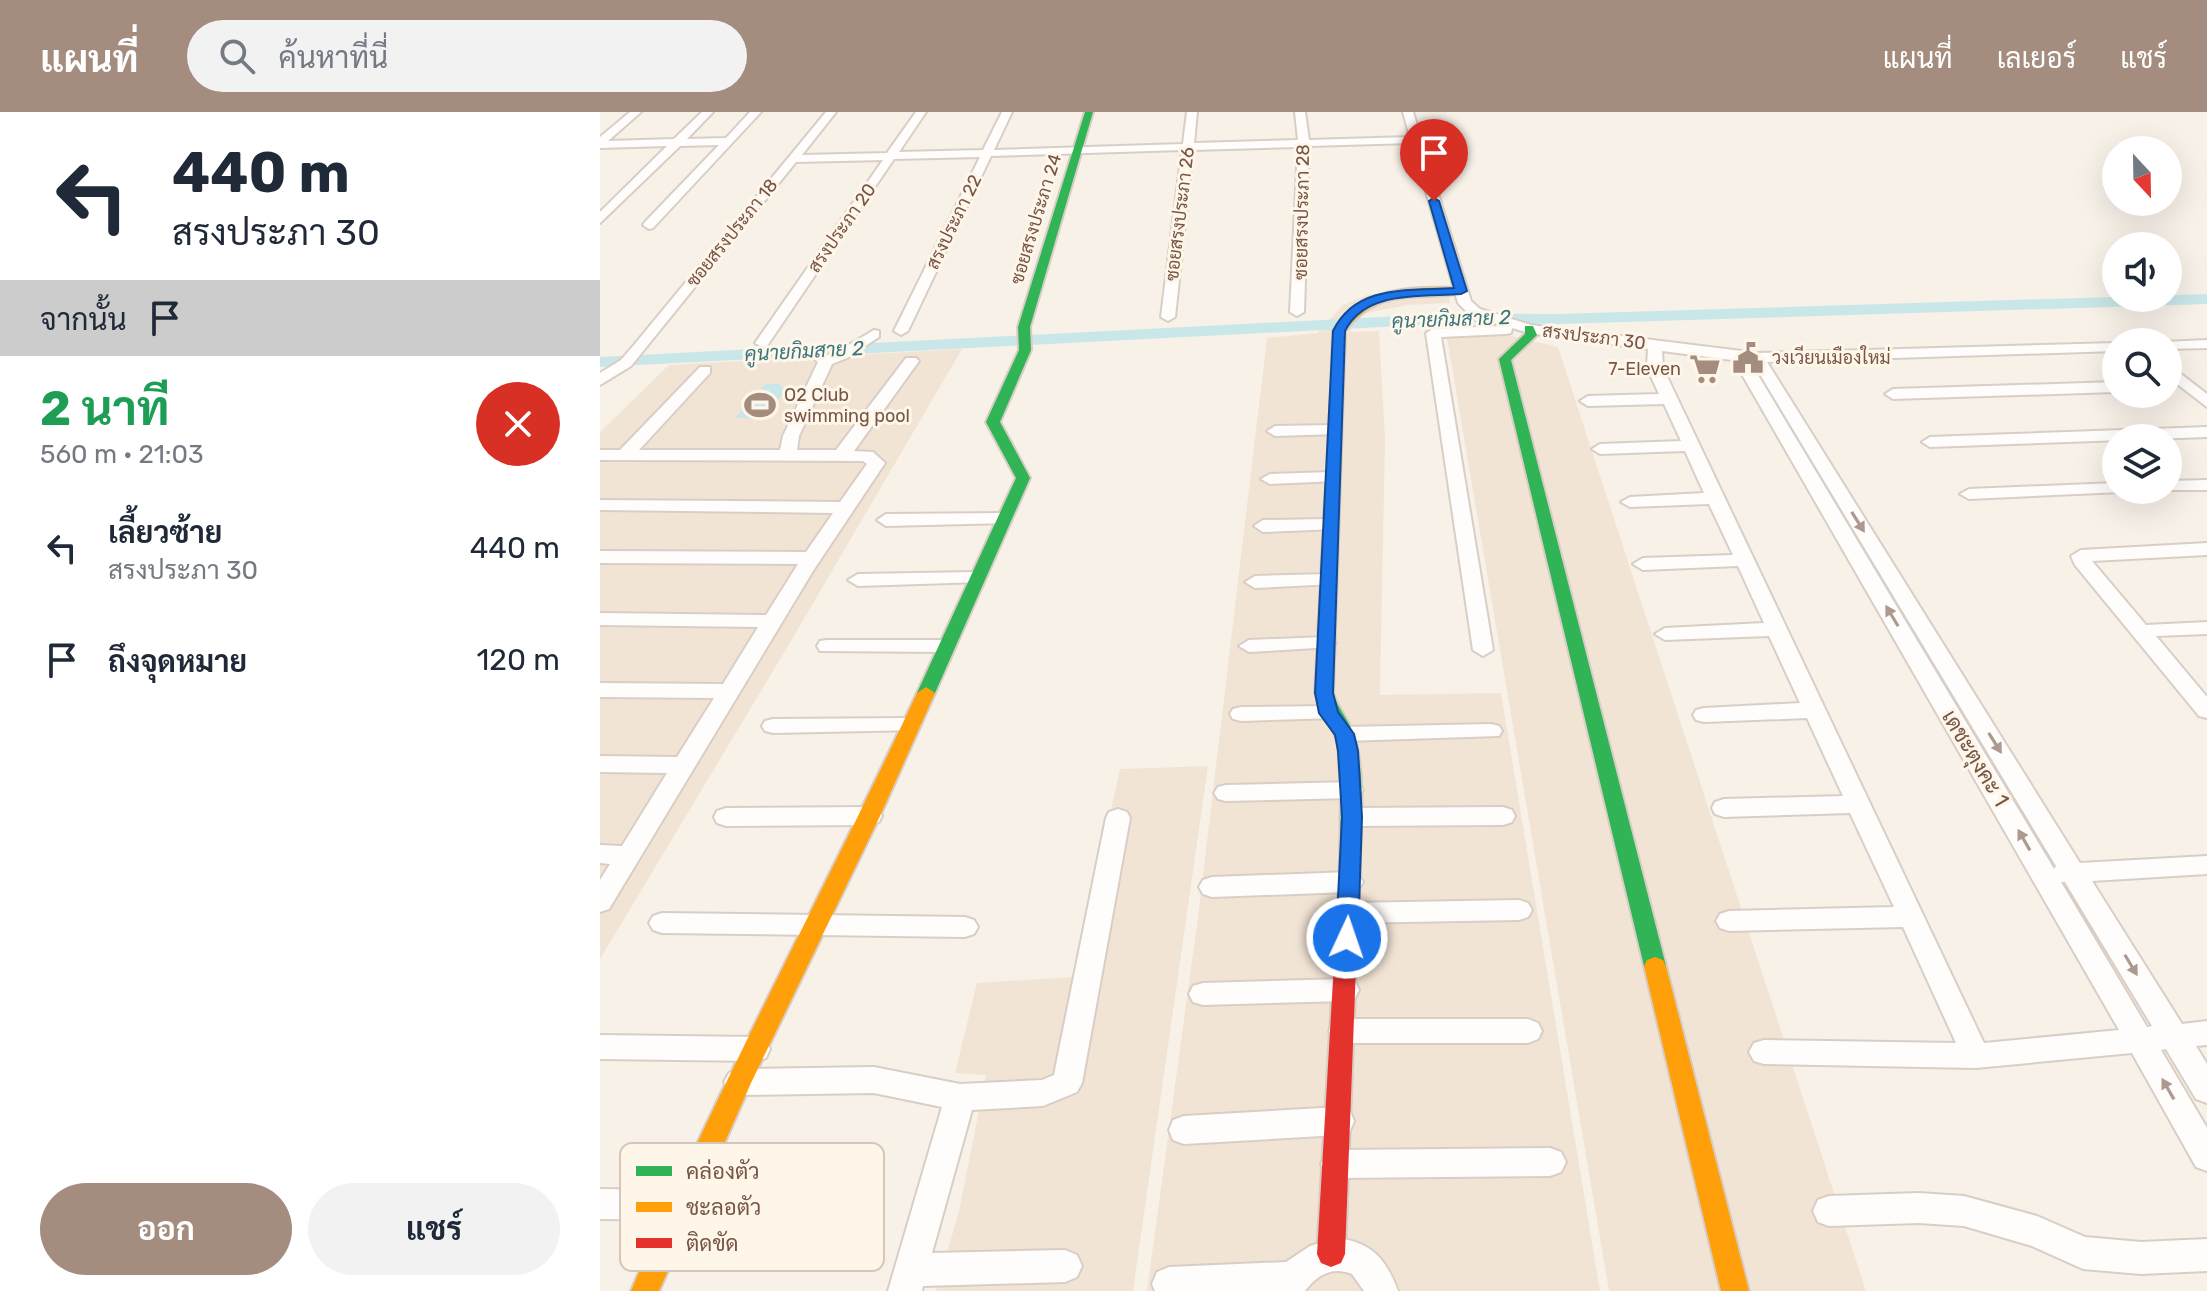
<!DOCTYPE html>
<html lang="th">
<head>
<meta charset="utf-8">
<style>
  body { margin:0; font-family:Rubik,Sarabun,sans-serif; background:#f2f2f3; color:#1f2937; height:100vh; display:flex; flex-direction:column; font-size:30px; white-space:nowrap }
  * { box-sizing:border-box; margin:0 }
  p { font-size:26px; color:#747a83 }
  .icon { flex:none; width:44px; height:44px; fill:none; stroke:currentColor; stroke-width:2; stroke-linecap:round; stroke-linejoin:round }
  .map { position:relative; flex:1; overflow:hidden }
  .panel { display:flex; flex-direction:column; background:#fff; width:600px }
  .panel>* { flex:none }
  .top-card { background:#fff; color:#1f2937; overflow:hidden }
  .needle { width:52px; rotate:158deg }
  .tools { position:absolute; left:1502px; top:24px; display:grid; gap:16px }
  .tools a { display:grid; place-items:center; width:80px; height:80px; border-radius:50%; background:#fff; box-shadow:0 8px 32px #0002; font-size:40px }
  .pin { position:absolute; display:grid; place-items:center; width:68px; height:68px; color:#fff; margin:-82px -34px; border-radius:50% 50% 50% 0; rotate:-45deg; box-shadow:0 0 8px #0007 }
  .pin .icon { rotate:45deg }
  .me { position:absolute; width:88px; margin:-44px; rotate:3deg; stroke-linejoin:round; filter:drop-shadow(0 0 6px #0008) }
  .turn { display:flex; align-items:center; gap:28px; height:168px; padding:0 40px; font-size:36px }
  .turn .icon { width:104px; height:104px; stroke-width:2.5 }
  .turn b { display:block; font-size:56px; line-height:68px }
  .then { display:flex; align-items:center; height:76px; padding:0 40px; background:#0003; gap:16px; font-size:30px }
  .round { display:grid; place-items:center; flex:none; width:84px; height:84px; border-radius:42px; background:#f2f2f3 }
  .overview { display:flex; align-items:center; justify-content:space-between; height:136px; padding:0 40px }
  h1 { font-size:48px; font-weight:700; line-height:60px; color:#1e9e55 }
  .button { display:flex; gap:16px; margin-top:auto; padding:16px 40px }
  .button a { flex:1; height:92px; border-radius:48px; background:#a48c7f; color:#fff; font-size:32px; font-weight:700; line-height:92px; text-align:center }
  .button a+a { background:#f2f2f3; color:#1f2937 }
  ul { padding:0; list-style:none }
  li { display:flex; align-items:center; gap:24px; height:112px; padding:0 40px }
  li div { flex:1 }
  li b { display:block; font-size:30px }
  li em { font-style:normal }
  header { display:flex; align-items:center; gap:48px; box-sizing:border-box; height:112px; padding:0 40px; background:#a48c7f; color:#fff }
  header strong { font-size:38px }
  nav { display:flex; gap:44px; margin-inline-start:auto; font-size:28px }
  .search { width:560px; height:72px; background:#f2f2f3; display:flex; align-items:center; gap:20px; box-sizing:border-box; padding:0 28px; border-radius:44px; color:#747a83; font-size:30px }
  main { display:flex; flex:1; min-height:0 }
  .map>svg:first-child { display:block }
  .residential { fill:#f2e4d5 }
  .water { fill:#c9e7e8 }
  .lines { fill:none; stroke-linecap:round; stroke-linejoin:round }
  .canal { fill:#c9e7e8; fill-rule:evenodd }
  .street-casing { stroke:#d9cec6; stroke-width:4 }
  .fast-casing { stroke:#d8cdc5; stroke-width:4 }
  .slow-casing { stroke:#d8cdc5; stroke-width:4 }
  .jam-casing { stroke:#d8cdc5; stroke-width:4 }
  .street { fill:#fefdfc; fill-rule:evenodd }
  .fast { fill:#30b455; fill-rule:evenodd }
  .slow { fill:#ff9f0a; fill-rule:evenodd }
  .jam { fill:#e5322d; fill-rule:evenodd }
  .oneway { fill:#ad998f }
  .route { fill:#1a73e8; stroke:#114b97; stroke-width:2 }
  .labels { text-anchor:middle; stroke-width:6; stroke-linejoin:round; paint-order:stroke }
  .far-street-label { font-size:18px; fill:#775647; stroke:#fff6ea }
  .far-poi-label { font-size:18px; fill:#775647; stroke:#fff6ea; text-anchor:start }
  .far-water-label { font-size:20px; font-style:italic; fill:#3a757e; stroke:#fff6ea }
  .street-label { font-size:22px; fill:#775647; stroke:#fff6ea }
  .key { fill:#fff6ea; stroke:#d6c6b9; stroke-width:2 }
  .key-label { font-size:22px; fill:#775647 }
</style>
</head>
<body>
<header>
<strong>แผนที่</strong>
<div class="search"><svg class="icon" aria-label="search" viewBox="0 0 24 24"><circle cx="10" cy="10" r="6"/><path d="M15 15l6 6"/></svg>ค้นหาที่นี่</div>
<nav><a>แผนที่</a><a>เลเยอร์</a><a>แชร์</a></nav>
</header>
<main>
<section class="panel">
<div class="top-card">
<div class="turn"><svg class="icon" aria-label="left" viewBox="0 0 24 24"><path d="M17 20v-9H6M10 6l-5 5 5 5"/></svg><div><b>440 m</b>สรงประภา 30</div></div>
<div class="then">จากนั้น<svg class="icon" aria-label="arrive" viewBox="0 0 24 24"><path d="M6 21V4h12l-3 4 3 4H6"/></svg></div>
</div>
<div class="overview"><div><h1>2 นาที</h1><p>560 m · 21:03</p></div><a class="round" style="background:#d93025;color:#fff"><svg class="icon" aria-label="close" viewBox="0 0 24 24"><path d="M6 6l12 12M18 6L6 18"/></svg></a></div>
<ul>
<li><svg class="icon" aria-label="left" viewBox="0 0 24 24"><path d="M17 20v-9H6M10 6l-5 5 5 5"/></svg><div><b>เลี้ยวซ้าย</b><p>สรงประภา 30</p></div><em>440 m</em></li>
<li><svg class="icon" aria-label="arrive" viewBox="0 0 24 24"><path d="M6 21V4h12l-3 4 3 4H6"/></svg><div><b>ถึงจุดหมาย</b></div><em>120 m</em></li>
</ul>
<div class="button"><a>ออก</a><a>แชร์</a></div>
</section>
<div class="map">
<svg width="1607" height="1179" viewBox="0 0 1607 1179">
  <rect width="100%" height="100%" fill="#f8f1e8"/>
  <path class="residential" d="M847 173 850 191 807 193 761 202 750 220 779 219 785 327 780 583 901 581 1000 1179H547L598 805 667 226 717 221 743 193 767 183Z
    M846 220H897L958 235 1266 1179H1009Z
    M362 237 191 529 0 847V320L69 253Z
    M608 654 533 1179H336L359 1099 386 963 355 961 377 871 475 865 520 657Z"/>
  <path class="water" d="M165 272H180L185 280 161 307 135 306Z"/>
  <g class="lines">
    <path class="canal" d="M1607 182V192L958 212 859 211 0 255V245L859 201 958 202Z"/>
    <defs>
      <path id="street" d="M30 0H41L8 29 74 27 102 0H113L87 27 126 26 150 0H161L53 116 49 117 43 113 45 110 119 33 80 34 0 111V100L67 34 0 36V25Z
        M226 0H236L202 43 287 41 316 0H326L299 40 383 38 402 0H412L394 38 583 32 587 0H597L594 31 698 28 695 0H705L709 28 810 25 803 0H813L868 179 871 189 880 197 931 213 1158 241 1516 231V239L1167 250 1480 751 1607 744V762L1492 769 1582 912 1607 909V933L1596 934 1607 952V991L1596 987 1566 937 1561 938 1607 1016V1059L1596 1055 1532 941 1376 956 1164 952 1154 949 1149 940 1154 931 1164 928 1356 931 1303 815 1129 819 1120 816 1116 809 1120 802 1129 799 1294 795 1250 701 1124 705 1115 702 1112 696 1115 690 1124 687 1243 684 1207 606 1104 610 1096 608 1093 603 1096 598 1104 596 1200 591 1169 524 1065 528 1055 522 1065 516 1164 511 1138 454 1043 458 1033 452 1043 446 1133 443 1109 392 1030 395 1021 390 1030 385 1104 381 1085 339 1000 342 992 337 1000 332 1081 329 1064 292 988 294 980 289 988 284 1059 282 1047 256 1048 237 929 221 912 216 911 221 906 222 841 225 893 538 883 544 873 538 826 221 833 217 904 214 870 203 858 191 812 31 709 34 704 200 697 204 690 200 698 35 593 38 575 205 568 209 561 205 582 38 391 44 308 219 301 223 294 219 380 45 294 47 167 234 162 235 155 231 283 48 196 50 31 254 0 273V261L21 248 34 233ZM1062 239 1132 248 1136 252 1519 918 1384 931 1063 256ZM1149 248 1152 249 1456 754 1454 757ZM1461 770H1465L1552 914 1547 915Z
        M274 218 279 219V225L247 246 232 252 199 324 197 338H236L306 246H316L319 249 254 339 273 340 285 351 213 459 9 797 0 800V768L10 752 0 751V733L22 734 67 661 0 660V644L77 645 114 586 0 585V571L123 572 158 515 0 513V501L166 503 198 452 0 451V439L206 440 233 401 0 398V388L240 390 267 352 263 349 0 348V338H20L100 255H110V261L39 338H180L183 324 218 250 212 244 215 241 228 243 237 240Z
        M1607 228V236L1568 237V230H1563Z
        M1568 252 1607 282V295L1568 265Z
        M1516 270V280L1293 287 1285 282 1293 277Z
        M733 313 741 318 739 322 675 324 667 319 675 314Z
        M1607 315V325L1330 335 1322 330 1330 325Z
        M731 360 740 365 737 369 670 372 661 367 670 362Z
        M1607 368V378H1563H1568V369Z
        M1516 371V378L1522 380 1369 387 1360 382 1369 377Z
        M403 401 412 407 409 411 286 414 277 408 286 402Z
        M729 407 736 409 738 413 736 417 663 420 654 414 663 408Z
        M1607 431V443L1492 449 1546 513 1607 510V522L1556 524 1607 585V606L1599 604 1475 453 1471 444 1481 438Z
        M375 460 382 462 385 466 382 470 258 474 248 468 258 462Z
        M727 462 737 468 734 472 655 476 645 470 655 464Z
        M726 525 733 527 736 531 733 535 649 540 639 534 649 528Z
        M227 528H344L354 534 344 540 220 539 217 534 220 529Z
        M729 594 737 596 740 601 737 606 641 609 633 607 630 602 633 597 641 595Z
        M310 606 318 608 321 613 318 618 173 621 165 619 162 614 165 609 173 607Z
        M891 612 899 614 902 619 899 624 745 629 737 627 734 622 737 617 745 615Z
        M751 670 759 672 763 678 759 684 751 686 626 689 618 687 614 681 618 675 626 673Z
        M270 695 279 698 282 704 279 710 270 713 126 714 117 711 114 705 117 699 126 696Z
        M903 695 912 698 915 704 912 710 903 713 752 714 743 711 740 705 743 699 752 696Z
        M518 697 527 700 530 706 482 971 477 980 443 994 372 998 332 1141 465 1138 477 1143 482 1154 477 1165 465 1170 323 1174 322 1179H288L342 995 274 981 139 983 129 979 124 970 129 961 139 957 274 955 360 972 442 968 454 963 506 706 509 700Z
        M750 760 759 763 763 770 759 777 750 780 612 785 603 782 599 775 603 768 612 765Z
        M919 788 928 791 932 798 928 805 919 808 748 811 739 808 735 801 739 794 748 791Z
        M62 801 365 805 374 808 378 815 374 822 365 825 62 821 53 818 49 811 53 804Z
        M745 867 755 870 759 878 755 886 745 889 603 893 593 890 589 882 593 874 603 871Z
        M743 907H928L938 911 942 919 938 927 928 931H743L733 927 729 919 733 911Z
        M0 923 156 925 166 928 170 937 166 946 156 949 0 947Z
        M739 995 750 999 754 1009 750 1019 739 1023 584 1032 573 1028 569 1018 573 1008 584 1004Z
        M950 1036 961 1040 966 1050 961 1060 950 1064 737 1066 726 1062 721 1052 726 1042 737 1038Z
        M223 1059 234 1064 239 1074 234 1084 223 1089 99 1092 95 1104 84 1108 0 1107V1077L75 1078 80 1067 91 1062Z
        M1319 1081 1364 1084 1437 1104 1485 1125 1541 1130 1607 1127V1159L1541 1162 1483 1157 1432 1134 1364 1114 1319 1111 1229 1114 1218 1110 1213 1099 1218 1088 1229 1084Z
        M736 1126C772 1130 786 1147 798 1179H764L752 1162C732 1154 717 1163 705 1179H555L552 1172 557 1160 569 1155 686 1150 710 1134Z"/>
      <path id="fast" d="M485 0H493L430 215 431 238 400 310 430 366 335 581 332 585H320L317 581 416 366 386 310 419 238 418 215Z
        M925 214H933L937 223 911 248 1066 854 1063 860 1055 863 1047 860 1044 854 899 247 925 222Z
        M733 365 740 369 733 581C738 598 751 610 755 627 765 665 761 709 760 748L757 753H743L740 748 741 682 738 630 715 581 726 369Z"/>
      <path id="slow" d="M861 176 865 177V181C817 189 780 173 745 219L740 369 738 372H728L733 219C766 174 809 175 861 176Z
        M326 575 335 581 280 704 151 971 59 1179H31C117 975 224 781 317 581Z
        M1055 845 1063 848 1066 854 1149 1179H1121L1044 854 1047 848Z"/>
      <path id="jam" d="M750 740 757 743 760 748 745 1142 741 1151 731 1155 721 1151 717 1142 740 748 743 743Z"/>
    </defs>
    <use href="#street" class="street-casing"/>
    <use href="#fast" class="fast-casing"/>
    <use href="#slow" class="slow-casing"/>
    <use href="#jam" class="jam-casing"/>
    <use href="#street" class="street"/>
    <use href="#fast" class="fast"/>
    <use href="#slow" class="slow"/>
    <use href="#jam" class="jam"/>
  </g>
  <defs><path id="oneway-solid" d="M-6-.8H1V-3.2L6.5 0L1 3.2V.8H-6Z" transform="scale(2)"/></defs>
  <g class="oneway">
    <use href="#oneway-solid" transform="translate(1258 410) rotate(58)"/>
    <use href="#oneway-solid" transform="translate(1292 504) rotate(-121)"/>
    <use href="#oneway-solid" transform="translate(1395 631) rotate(58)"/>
    <use href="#oneway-solid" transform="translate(1424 728) rotate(-120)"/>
    <use href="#oneway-solid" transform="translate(1531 853) rotate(59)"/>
    <use href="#oneway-solid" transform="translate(1568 977) rotate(-120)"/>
  </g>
  <path class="route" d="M834 86 839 89 867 179 861 182C821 185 765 178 745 219L733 581 738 600 754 622 758 639 762 705 758 826 755 832 747 835 739 832 736 826 742 705 738 639 735 623 719 601 715 581 733 219C756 172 808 179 854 176L829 89Z"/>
  <defs>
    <symbol id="civic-bare" viewBox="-9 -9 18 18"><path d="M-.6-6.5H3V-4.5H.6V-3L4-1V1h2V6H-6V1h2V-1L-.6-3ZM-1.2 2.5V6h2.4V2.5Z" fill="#a48c7f" stroke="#fff6ea" stroke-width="2.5" paint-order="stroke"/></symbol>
    <symbol id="supermarket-bare" viewBox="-9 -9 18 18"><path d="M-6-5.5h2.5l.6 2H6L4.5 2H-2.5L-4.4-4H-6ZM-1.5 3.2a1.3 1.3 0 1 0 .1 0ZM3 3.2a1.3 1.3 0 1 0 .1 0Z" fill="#a48c7f" stroke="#fff6ea" stroke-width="2.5" paint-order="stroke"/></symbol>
    <symbol id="stadium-bare" viewBox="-9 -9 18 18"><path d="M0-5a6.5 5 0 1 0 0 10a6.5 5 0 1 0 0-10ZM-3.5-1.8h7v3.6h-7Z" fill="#a48c7f" stroke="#fff6ea" stroke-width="2.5" paint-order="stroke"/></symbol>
  </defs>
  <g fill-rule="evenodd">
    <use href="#civic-bare" x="1126" y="224" width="44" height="44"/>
    <use href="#supermarket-bare" x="1083" y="235" width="44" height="44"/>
    <use href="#stadium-bare" x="138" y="271" width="44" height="44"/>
  </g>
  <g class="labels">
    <g class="far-street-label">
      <text transform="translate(702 100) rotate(-89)" y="6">ซอยสรงประภา 28</text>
      <text transform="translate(580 102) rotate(-83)" y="6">ซอยสรงประภา 26</text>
      <text transform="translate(436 107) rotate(-73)" y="6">ซอยสรงประภา 24</text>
      <text transform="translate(354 110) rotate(-64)" y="6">สรงประภา 22</text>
      <text transform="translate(242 116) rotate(-55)" y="6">สรงประภา 20</text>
      <text transform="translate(132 121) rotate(-51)" y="6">ซอยสรงประภา 18</text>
      <text transform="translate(994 225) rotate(7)" y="6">สรงประภา 30</text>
    </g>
    <g class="far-poi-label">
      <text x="1172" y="252">วงเวียนเมืองใหม่</text>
      <text x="1081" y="263" text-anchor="end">7-Eleven</text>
      <text x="184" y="289">O2 Club<tspan x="184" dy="21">swimming pool</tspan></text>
    </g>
    <g class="far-water-label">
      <text transform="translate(851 207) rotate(-2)" y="7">คูนายกิมสาย 2</text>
      <text transform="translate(204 239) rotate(-3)" y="7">คูนายกิมสาย 2</text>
    </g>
    <g class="street-label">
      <text transform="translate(1376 646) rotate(59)" y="8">เดชะตุงคะ 1</text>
    </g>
  </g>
  <rect x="20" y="1031" width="264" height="128" rx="12" class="key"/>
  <rect x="36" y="1054" width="36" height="10" fill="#30b455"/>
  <rect x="36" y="1090" width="36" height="10" fill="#ff9f0a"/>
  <rect x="36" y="1126" width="36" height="10" fill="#e5322d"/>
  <g class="key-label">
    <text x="86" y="1067">คล่องตัว</text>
    <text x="86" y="1103">ชะลอตัว</text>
    <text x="86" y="1139">ติดขัด</text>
  </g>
</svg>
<div class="tools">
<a><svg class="needle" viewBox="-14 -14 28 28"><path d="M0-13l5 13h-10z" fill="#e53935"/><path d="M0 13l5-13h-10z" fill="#747a83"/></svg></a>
<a><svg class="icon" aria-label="sound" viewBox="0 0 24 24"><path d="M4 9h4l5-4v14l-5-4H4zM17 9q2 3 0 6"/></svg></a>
<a><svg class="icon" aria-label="search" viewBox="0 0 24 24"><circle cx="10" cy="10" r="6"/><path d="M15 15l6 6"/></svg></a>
<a><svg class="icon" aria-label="layers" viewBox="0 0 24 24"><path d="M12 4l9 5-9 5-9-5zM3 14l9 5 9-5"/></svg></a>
</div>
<div class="pin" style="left:834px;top:89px;background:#d93025"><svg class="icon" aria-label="arrive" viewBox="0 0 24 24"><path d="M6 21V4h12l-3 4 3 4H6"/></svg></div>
<svg class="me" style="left:747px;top:826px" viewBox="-20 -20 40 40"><circle r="17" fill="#1a73e8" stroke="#fff" stroke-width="3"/><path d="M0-11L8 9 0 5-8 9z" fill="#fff"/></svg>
</div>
</main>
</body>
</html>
